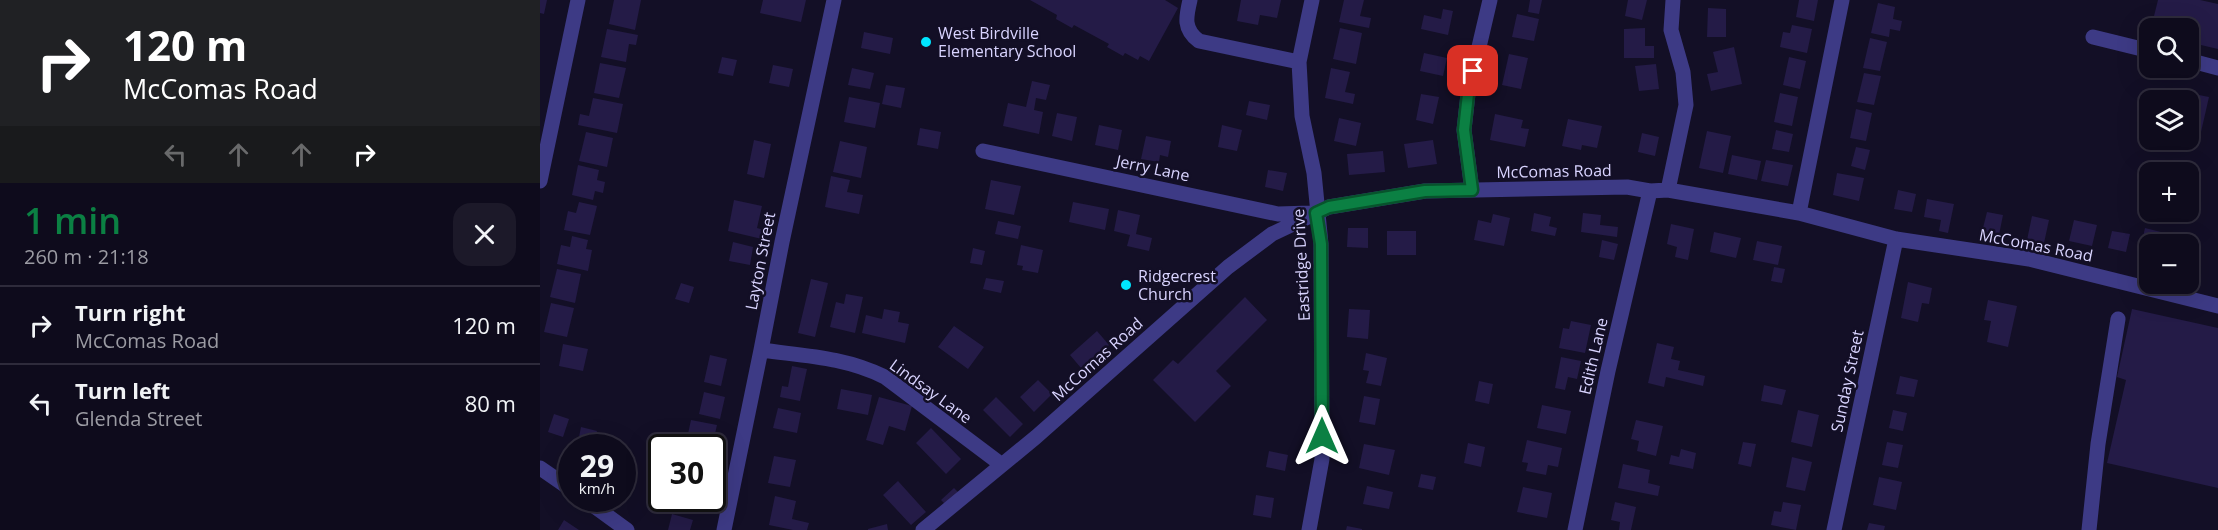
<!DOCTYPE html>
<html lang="en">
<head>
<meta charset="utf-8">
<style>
  body { margin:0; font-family:"Open Sans",sans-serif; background:#1c1929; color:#f1f3f6; height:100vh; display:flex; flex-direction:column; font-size:22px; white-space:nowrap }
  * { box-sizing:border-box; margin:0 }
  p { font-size:20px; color:#9b9ba3 }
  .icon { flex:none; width:33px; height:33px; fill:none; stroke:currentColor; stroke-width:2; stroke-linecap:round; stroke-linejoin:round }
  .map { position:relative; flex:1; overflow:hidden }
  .drawer { display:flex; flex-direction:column; background:#0e0b1c; width:540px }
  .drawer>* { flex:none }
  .hud { background:#202124; color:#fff; overflow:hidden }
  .tools { position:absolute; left:1599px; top:18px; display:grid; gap:12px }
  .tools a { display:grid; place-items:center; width:60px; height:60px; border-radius:12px; background:#0e0b1c; box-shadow:0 6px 24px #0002,0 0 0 2px #2e2b3b; font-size:30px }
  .speed { position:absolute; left:18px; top:434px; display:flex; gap:12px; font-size:30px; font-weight:700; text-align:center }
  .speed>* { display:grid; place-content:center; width:78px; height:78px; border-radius:50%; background:#0e0b1c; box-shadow:0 6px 24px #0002,0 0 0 2px #2e2b3b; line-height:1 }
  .speed small { font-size:15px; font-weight:400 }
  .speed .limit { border:3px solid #111; border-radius:9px; background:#fff; color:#111 }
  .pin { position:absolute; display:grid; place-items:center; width:51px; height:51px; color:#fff; margin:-26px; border-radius:12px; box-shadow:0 3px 9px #0006 }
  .me { position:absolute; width:66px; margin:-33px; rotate:0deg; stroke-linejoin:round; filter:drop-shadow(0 0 4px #0008) }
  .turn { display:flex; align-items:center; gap:21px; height:126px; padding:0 24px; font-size:27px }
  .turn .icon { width:78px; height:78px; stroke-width:2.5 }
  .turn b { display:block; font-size:42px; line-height:51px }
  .lanes { display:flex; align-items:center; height:57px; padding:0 24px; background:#0003; justify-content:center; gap:30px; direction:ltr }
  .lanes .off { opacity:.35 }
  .round { display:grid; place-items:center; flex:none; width:63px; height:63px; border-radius:18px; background:#1c1929 }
  .summary { display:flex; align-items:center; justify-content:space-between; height:102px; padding:0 24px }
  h1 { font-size:36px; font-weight:600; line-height:45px; color:#0b8043 }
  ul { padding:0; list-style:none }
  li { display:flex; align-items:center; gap:18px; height:78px; padding:0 24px; border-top:2px solid #2e2b3b }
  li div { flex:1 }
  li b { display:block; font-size:22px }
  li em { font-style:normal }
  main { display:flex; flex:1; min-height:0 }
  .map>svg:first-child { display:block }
  .building { fill:#241b47 }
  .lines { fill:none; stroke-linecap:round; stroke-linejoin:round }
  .minor { stroke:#3d3a85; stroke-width:15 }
  .route-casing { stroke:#07532c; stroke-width:15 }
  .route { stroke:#0b8043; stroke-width:10 }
  .poi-dot { fill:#00e5ff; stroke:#130f26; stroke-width:2 }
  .labels { text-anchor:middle; stroke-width:5; stroke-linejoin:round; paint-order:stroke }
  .poi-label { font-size:16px; fill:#d9d4ff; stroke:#130f26; text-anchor:start }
  .street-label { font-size:16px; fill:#d9d4ff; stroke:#130f26 }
</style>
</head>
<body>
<main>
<section class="drawer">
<div class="hud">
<div class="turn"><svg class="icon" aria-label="right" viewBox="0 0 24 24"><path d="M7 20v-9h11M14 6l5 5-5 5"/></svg><div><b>120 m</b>McComas Road</div></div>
<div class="lanes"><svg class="icon off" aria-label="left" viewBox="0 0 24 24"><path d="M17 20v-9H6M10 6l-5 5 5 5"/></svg><svg class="icon off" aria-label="ahead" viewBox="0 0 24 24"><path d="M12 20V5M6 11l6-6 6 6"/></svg><svg class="icon off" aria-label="ahead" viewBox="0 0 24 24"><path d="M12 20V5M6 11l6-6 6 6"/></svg><svg class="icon" aria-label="right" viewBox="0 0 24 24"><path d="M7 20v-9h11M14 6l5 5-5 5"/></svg></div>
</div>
<div class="summary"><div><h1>1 min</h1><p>260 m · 21:18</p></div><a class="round"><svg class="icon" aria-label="close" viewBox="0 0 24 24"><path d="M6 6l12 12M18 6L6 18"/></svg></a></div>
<ul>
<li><svg class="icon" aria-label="right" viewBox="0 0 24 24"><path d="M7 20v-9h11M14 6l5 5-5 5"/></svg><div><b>Turn right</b><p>McComas Road</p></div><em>120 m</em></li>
<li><svg class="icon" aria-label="left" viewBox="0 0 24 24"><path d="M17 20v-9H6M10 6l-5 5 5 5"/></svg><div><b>Turn left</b><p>Glenda Street</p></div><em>80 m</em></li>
</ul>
</section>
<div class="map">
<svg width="1678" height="530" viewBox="0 0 1678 530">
  <rect width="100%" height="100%" fill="#130f26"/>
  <path class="building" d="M0 0H7L4 14 0 13Z
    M74 0H101L95 30 69 24Z
    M223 0H266L261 22 220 13Z
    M490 0H625L638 8 609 61 600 56 598 60 585 53 583 56 567 47 569 44 534 25 532 28 516 19 517 15Z
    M701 0H741L737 18 720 15 718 25 697 21Z
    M804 0H824L820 16 831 18 829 28 799 22Z
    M990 0H1002L999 14 988 12Z
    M1088 0H1107L1102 20 1085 16Z
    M1259 0H1278L1274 21 1256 17Z
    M1618 0H1660L1678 4V49L1648 42V28H1611Z
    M1338 3 1355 7 1353 19 1362 21 1360 31 1350 29 1349 37 1331 33Z
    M1168 8 1186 9V37H1167Z
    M903 9 913 11 908 35 881 29 884 15 901 19Z
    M977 14 999 19 994 41 972 37Z
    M1252 25 1272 29 1267 53 1240 47 1243 32 1250 33Z
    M800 28 822 33 816 64 793 59Z
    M1105 28V46H1114V58H1084V29Z
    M67 29 98 35 96 45 89 44 86 62 61 57Z
    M324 32 353 38 350 54 321 48Z
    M1330 38 1347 42 1340 71 1323 68Z
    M1194 47 1202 84 1171 91 1167 74 1178 72 1173 52Z
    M884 53 907 58 903 76 880 71Z
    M969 54 988 58 981 89 962 85Z
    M182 57 197 60 193 76 178 73Z
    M1249 57 1266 61 1260 89 1243 85Z
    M60 63 86 68 79 98 54 93Z
    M1116 64 1119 89 1099 91 1095 66Z
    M233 65 253 69 249 87 229 83Z
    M312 68 334 73 330 89 308 85Z
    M791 68 810 72 805 92 815 94 813 104 785 98Z
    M1324 73 1341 76 1334 105 1317 102Z
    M492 81 510 85 506 100 496 98 494 110 503 112 499 134 463 126 468 103 486 107Z
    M346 85 365 88 361 108 342 104Z
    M1634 90 1669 97 1661 132 1648 129V100H1631Z
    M1240 93 1258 97 1252 126 1234 122Z
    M881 94 899 97 893 124 876 120Z
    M309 97 340 103 335 128 304 122Z
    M53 98 83 104 77 133 38 125 40 114 49 116Z
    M709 101 730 105 727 120 706 115Z
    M1316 109 1332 113 1326 141 1310 138Z
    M517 113 537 117 532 141 512 136Z
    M955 114 983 120 981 128 989 129 985 147 950 140Z
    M799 118 821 123 816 146 794 141Z
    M1028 119 1062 126 1057 148 1042 145 1041 150 1022 146Z
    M559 125 582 130 578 150 555 145Z
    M682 125 702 130 697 151 678 147Z
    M380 128 401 132 398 149 377 145Z
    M1236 130 1253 134 1249 152 1232 149Z
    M1167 131 1191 136 1183 173 1159 168Z
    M46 132 73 138 67 167 39 161Z
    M1102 133 1119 137 1115 156 1098 152Z
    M606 136 631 141 628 157 620 155 619 162 601 159Z
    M214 140 231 144 224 178 207 174Z
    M893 140 897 164 868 168 864 144Z
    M300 141 327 147 321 178 293 172Z
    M1316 147 1330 150 1325 170 1311 166Z
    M843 151 845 172 809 175 807 154Z
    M1192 155 1221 161 1217 180 1188 174Z
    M1226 160 1253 165 1248 186 1221 181Z
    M38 165 59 170 57 180 65 182 63 193 55 191 53 200 32 195Z
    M728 170 747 173 743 191 725 187Z
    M1297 173 1324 178 1319 201 1293 195Z
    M291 176 310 180 307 192 323 195 319 214 285 207Z
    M451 180 481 186 474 215 445 209Z
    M1358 190 1376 194 1372 212 1354 209Z
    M1387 199 1414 204 1408 233 1399 231 1401 220 1384 217Z
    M194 200 222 206 217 228 224 230 222 239 188 231Z
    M39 202 57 206 50 235 24 230 28 211 36 213Z
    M533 202 569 209 565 230 529 222Z
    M578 210 600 215 596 234 612 238 609 251 587 246 590 235 574 231Z
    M1447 212 1463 215 1459 235 1442 232Z
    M994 213 1011 217 1009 226 1017 228 1015 236 991 231Z
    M1043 213 1061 215 1060 225 1078 227 1077 237 1041 232Z
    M953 214 970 218 964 246 934 240 938 220 951 223Z
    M1492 216 1509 220 1504 243 1487 240Z
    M1534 220 1557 225 1552 246 1529 241Z
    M458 221 481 226 478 239 455 234Z
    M1131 224 1154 229 1148 260 1135 257 1137 247 1127 244Z
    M808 228H828V248L807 247Z
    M1605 228 1629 234 1627 244H1610V258L1599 255Z
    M847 231H876V255H847Z
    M1572 231 1590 234 1586 252 1568 248Z
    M1174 232 1201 238 1196 258 1170 252Z
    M32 236 48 240 46 249 52 250 48 271 17 264 21 245 30 247Z
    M1062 240 1078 244 1074 260 1059 257Z
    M1217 241 1242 246 1238 265 1213 260Z
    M193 242 213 247 210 265 189 261Z
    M481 245 503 250 498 273 482 270 483 266 477 265Z
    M1648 247 1661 250 1658 268 1648 266Z
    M433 248 445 251 442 265 430 263Z
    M1234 267 1245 269 1242 283 1231 281Z
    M17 269 41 274 35 303 10 297Z
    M446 278 464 281 461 293 443 289Z
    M271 279 288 283 275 337 258 333Z
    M1368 282 1392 288 1389 304 1382 303 1378 322 1361 318Z
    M141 283 154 287 149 303 135 299Z
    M306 294 323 297 315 333 290 327 296 302 304 304Z
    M705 297 727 320 676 371 691 386 655 422 613 380 633 360 638 364Z
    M1448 300 1477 306 1468 347 1447 342 1451 321 1444 320Z
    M11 303 34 308 27 337 4 332Z
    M344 309 360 312 358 322 369 324 365 343 322 333 326 315 342 319Z
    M809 309 830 310 828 339 807 337Z
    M1592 309 1678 328V488L1567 463 1586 380 1577 377Z
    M1031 321 1051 325 1045 353 1019 348 1023 328 1029 329Z
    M414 326 444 347 428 369 398 347Z
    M557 331 569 345 541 368 530 355Z
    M1117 343 1134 347 1131 359 1140 361 1138 370 1165 376 1163 386 1126 377 1124 387 1108 383Z
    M23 344 48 349 43 371 19 366Z
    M826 353 847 358 841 386 826 383 829 371 823 370Z
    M170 355 187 359 181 386 164 382Z
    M1021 357 1041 361 1037 379 1028 377 1025 390 1015 388Z
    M252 366 267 369 260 401 240 397 242 386 248 387Z
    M1360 376 1378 380 1374 397 1356 394Z
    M498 380 512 394 494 412 480 397Z
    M939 381 953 384 949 404 935 401Z
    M1224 385 1246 390 1242 405 1221 401Z
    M301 389 332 395 328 415 297 409Z
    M164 392 185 397 180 419 159 414Z
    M824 396 840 399 835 425 819 422Z
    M339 397 372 406 365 431 349 426 343 445 326 440Z
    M456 397 483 424 470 437 443 410Z
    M1002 405 1031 411 1026 434 997 428Z
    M238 408 261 413 257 433 233 428Z
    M1258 410 1279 415 1272 447 1251 442Z
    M1353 410 1367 413 1363 431 1349 428Z
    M14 414 29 419 23 437 8 432Z
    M151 420 177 425 172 447 146 443Z
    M1096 420 1123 426 1116 456 1097 451 1099 441 1091 439Z
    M41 427 57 431 53 447H37Z
    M391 428 421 459 406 474 376 443Z
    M987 440 1022 448 1018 467 1008 465 1006 475 986 471 988 463 982 462Z
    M1203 442 1216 444 1211 467 1198 464Z
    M1347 442 1363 445 1358 468 1342 465Z
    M928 443 945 447 941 467 924 463Z
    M824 444 855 450 849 475 819 468Z
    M1141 449 1156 453 1153 469 1129 464 1131 455 1139 457Z
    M729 451 748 455 745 471 726 467Z
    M234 456 256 460 250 487 228 483Z
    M1252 457 1272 462 1265 491 1246 487Z
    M82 460 87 461 85 473H82Z
    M1083 464 1110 470 1108 483 1120 486 1118 496 1078 488Z
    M881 474 896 477 893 490 878 487Z
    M1339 477 1362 482 1356 510 1333 505Z
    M120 481H122V498L117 497Z
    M358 481 386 512 371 525 343 495Z
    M827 486 853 492 849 509 823 504Z
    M983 487 1012 493 1007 518 977 512Z
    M414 488 419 493 407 506 401 500Z
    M716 495 734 498 731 518 713 515Z
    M235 496 256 501 252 519 269 523 267 530H253L229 525Z
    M125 498H162L160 506Z
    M1075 502 1096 507 1091 530H1079L1080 522 1071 520Z
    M1243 502 1261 505 1256 530 1231 525 1234 511 1241 512Z
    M132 514 153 520 150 530H128Z
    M24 520 39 530H18Z
    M1329 523 1345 526 1344 530H1327Z
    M347 524 348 530H328V529Z
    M807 526 822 529V530H806Z"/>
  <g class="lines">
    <path class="minor" d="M650 0C646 17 643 29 659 41L759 62
      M1553 37 1610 51
      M1648 60 1678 68
      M443 151 738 214 770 213
      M0 181 38 0
      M932 190 924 130 928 94 950 0
      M1128 190 1146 105 1143 72 1131 30 1133 0
      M1259 213 1302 0
      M221 350C265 356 305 357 345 377L462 465
      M0 468 32 490
      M43 498 87 530
      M184 530 221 350 242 242 294 0
      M383 530 496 437 688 267 732 234 789 207 885 191 1087 187 1110 191 1128 190 1259 213 1356 239 1489 259 1678 306
      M769 530 782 459 781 244 774 173 762 116 759 62 772 0
      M1035 530 1068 371 1110 191
      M1294 530 1356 239
      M1549 530 1558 444 1578 319"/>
  </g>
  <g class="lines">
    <defs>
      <path id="route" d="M782 436 781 244 776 213 789 207 885 191 932 190 924 130 928 94 933 71"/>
    </defs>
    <use href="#route" class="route-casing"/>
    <use href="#route" class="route"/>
  </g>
  <g class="poi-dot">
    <circle cx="386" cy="42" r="6"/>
    <circle cx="586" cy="285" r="6"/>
  </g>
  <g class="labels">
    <g class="poi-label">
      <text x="398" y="39">West Birdville<tspan x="398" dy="18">Elementary School</tspan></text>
      <text x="598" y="282">Ridgecrest<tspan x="598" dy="18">Church</tspan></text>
    </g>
    <g class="street-label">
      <text transform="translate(613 168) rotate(12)" y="6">Jerry Lane</text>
      <text transform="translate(1014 171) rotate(-1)" y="6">McComas Road</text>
      <text transform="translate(1496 245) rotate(11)" y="6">McComas Road</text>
      <text transform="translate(220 261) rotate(-79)" y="6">Layton Street</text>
      <text transform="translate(761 265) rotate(-93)" y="6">Eastridge Drive</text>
      <text transform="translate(1053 356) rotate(-77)" y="6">Edith Lane</text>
      <text transform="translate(557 359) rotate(-42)" y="6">McComas Road</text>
      <text transform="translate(1307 381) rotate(-78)" y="6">Sunday Street</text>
      <text transform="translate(391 391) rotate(36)" y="6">Lindsay Lane</text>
    </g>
  </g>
</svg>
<div class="tools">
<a><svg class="icon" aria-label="search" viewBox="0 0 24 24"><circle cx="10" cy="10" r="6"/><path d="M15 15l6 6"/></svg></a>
<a><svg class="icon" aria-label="layers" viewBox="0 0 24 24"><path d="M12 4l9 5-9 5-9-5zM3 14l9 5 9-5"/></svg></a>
<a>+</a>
<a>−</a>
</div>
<div class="speed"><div>29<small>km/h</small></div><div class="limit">30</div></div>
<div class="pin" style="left:933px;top:71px;background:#d93025"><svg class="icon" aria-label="arrive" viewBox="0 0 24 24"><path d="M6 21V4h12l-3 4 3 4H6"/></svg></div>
<svg class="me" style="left:782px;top:436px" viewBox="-20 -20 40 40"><path d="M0-17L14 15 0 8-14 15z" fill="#0b8043" stroke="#fff" stroke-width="4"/></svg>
</div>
</main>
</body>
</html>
